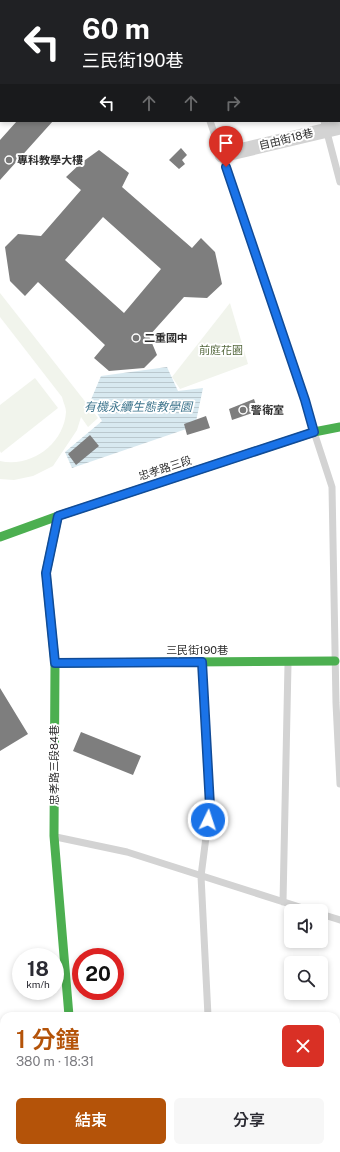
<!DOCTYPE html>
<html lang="zh-TW">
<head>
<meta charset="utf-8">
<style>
  body { margin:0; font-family:"Public Sans","Noto Sans TC",sans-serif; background:#f7f7f7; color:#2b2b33; height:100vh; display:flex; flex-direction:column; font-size:15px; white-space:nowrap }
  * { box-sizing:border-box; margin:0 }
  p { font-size:13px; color:#7c7c81 }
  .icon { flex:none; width:22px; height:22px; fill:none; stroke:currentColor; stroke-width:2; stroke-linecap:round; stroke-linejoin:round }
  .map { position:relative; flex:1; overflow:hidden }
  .details { position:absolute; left:0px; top:1012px; width:340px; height:140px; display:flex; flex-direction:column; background:#fff; border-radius:12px 12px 0 0; box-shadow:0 2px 6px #0003 }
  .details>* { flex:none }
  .hud { position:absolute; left:0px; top:0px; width:340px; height:122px; box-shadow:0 2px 6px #0003; background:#202124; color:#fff; overflow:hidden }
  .tools { position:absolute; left:284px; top:904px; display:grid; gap:8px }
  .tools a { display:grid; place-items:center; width:44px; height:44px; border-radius:6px; background:#fff; box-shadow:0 2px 6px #0003; font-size:20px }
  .speed { position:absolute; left:12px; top:948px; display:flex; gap:8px; font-size:20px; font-weight:700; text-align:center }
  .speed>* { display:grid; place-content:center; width:52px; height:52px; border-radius:50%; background:#fff; box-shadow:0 2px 6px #0003; line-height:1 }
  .speed small { font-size:10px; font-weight:400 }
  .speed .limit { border:6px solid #d22; background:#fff; color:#111 }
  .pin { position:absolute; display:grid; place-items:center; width:34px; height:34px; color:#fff; margin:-41px -17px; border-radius:50% 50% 50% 0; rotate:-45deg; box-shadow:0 0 4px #0007 }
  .pin .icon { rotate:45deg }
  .me { position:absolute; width:44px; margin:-22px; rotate:4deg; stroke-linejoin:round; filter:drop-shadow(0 0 3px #0008) }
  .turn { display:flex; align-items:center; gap:14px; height:84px; padding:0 16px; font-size:18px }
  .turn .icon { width:52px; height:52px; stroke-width:2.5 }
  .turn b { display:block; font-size:28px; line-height:34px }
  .lanes { display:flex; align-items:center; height:38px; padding:0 16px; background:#0003; justify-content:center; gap:20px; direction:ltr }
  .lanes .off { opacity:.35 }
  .round { display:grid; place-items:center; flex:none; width:42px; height:42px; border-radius:6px; background:#f7f7f7 }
  .summary { display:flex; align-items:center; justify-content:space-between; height:68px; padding:0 16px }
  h1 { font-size:24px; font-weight:600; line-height:30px; color:#b45309 }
  .action { display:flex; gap:8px; margin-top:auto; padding:8px 16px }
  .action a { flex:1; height:46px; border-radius:6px; background:#b45309; color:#fff; font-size:16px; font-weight:600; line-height:46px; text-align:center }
  .action a+a { background:#f7f7f7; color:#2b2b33 }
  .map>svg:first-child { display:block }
  .garden { fill:#f1f4ec }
  .water { fill:url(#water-rules) }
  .building { fill:#7e7e7e; fill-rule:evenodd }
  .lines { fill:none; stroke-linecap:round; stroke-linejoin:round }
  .lane { stroke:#d3d3d3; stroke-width:7 }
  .street { stroke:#d3d3d3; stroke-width:15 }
  .fast { stroke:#4caf50; stroke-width:9 }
  .route-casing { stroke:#114b97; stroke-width:10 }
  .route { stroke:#1a73e8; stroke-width:7 }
  .poi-dot { fill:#777; stroke:#fff; stroke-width:1.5 }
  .labels { text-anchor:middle; stroke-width:4; stroke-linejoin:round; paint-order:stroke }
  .street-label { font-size:11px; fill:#2e2e2e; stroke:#fff }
  .poi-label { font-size:11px; font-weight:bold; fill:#2e2e2e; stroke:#fff; text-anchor:start }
  .park-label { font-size:11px; fill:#54683d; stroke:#fff }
  .water-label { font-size:12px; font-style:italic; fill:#3f758d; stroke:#fff }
</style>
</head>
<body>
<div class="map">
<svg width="340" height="1152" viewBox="0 0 340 1152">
  <defs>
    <pattern id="water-rules" width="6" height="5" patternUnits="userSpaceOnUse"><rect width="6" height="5" fill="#d8e9f0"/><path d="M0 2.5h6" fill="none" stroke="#bac8ce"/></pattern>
  </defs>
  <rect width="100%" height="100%" fill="#fff"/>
  <path class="garden" d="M0 293 98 418 88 427 81 417 77 430 53 466 33 476 14 480 0 479V461C31 468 64 444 66 412 66 407 63 402 62 397L0 317Z
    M230 303 248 364 180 389 172 377Z
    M35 378 58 408 1 453 0 451V405Z"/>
  <path class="water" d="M167 367 178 391 203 388 195 426 72 468 65 452 102 421 90 402 101 376Z"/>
  <path class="building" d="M17 121H53L0 180V140Z
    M181 148 187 155 182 160 185 164 179 169 169 160Z
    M99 150 129 173 122 187 192 248 201 238 215 252 222 284 207 298 184 297 149 336 157 355 144 368 109 371 94 358 105 345 38 282 25 296 10 281 5 247 18 234 41 236 81 190 66 177 81 163ZM103 217 161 269 124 313 65 260Z
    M254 399 258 411 232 420 229 409Z
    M206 416 210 428 187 435 184 424Z
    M90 435 99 446 76 465 68 454Z
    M0 688 28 734 0 751Z
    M81 732 141 756 133 775 73 751Z"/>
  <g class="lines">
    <path class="lane" d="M170 0V1
      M291 0V1
      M339 7H340
      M210 121 305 400 314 432 332 487 336 703 340 784
      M324 121 340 182
      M202 663 210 806 201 876 208 1016
      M56 837 127 852 312 911
      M283 902 288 664
      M321 914 340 920
      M336 1041H340
      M146 1152 148 1148"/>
    <path class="street" d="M222 155 340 127
      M69 1152V1148"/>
    <path class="fast" d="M58 516 46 573 55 663 54 836 69 1016
      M0 537 58 516 314 432 340 427
      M55 663 335 661"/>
  </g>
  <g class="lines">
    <defs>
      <path id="route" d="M208 820 210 806 202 662 55 663 46 573 58 516 314 432 305 400 226 167"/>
    </defs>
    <use href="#route" class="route-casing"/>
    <use href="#route" class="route"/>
  </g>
  <g class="poi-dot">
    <circle cx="9" cy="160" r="4"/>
    <circle cx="136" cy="338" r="4"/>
    <circle cx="243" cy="410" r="4"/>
  </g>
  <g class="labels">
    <g class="street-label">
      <text transform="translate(286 139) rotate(-14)" y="4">自由街18巷</text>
      <text transform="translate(165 468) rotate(-18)" y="4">忠孝路三段</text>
      <text x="197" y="654">三民街190巷</text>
      <text transform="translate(54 765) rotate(-90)" y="4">忠孝路三段84巷</text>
    </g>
    <g class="poi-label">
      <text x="17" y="164">專科教學大樓</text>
      <text x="144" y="342">二重國中</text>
      <text x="251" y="414">警衛室</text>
    </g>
    <g class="park-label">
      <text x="221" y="354">前庭花園</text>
    </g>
    <g class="water-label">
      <text x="138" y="411">有機永續生態教學園</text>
    </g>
  </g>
</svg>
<div class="tools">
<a><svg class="icon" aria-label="sound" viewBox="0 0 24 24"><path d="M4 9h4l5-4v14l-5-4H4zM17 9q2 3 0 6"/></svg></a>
<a><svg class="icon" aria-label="search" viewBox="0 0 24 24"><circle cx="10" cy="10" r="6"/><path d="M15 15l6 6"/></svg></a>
</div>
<div class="speed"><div>18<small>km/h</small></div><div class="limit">20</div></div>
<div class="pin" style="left:226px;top:167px;background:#d93025"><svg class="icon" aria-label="arrive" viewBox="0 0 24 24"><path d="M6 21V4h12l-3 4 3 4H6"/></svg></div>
<svg class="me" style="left:208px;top:820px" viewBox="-20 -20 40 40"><circle r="17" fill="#1a73e8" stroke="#fff" stroke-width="3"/><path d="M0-11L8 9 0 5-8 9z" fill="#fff"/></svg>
<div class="hud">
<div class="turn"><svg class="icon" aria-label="left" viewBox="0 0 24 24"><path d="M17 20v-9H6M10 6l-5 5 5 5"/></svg><div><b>60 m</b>三民街190巷</div></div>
<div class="lanes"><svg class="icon" aria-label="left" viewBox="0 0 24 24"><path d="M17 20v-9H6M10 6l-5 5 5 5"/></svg><svg class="icon off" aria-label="ahead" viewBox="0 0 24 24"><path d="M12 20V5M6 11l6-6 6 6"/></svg><svg class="icon off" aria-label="ahead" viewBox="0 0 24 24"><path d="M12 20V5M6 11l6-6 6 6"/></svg><svg class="icon off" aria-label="right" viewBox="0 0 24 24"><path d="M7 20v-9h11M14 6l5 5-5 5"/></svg></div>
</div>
<section class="details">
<div class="summary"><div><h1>1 分鐘</h1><p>380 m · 18:31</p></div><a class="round" style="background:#d93025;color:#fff"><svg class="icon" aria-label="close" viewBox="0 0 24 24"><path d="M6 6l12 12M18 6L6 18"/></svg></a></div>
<div class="action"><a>結束</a><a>分享</a></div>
</section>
</div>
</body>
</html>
